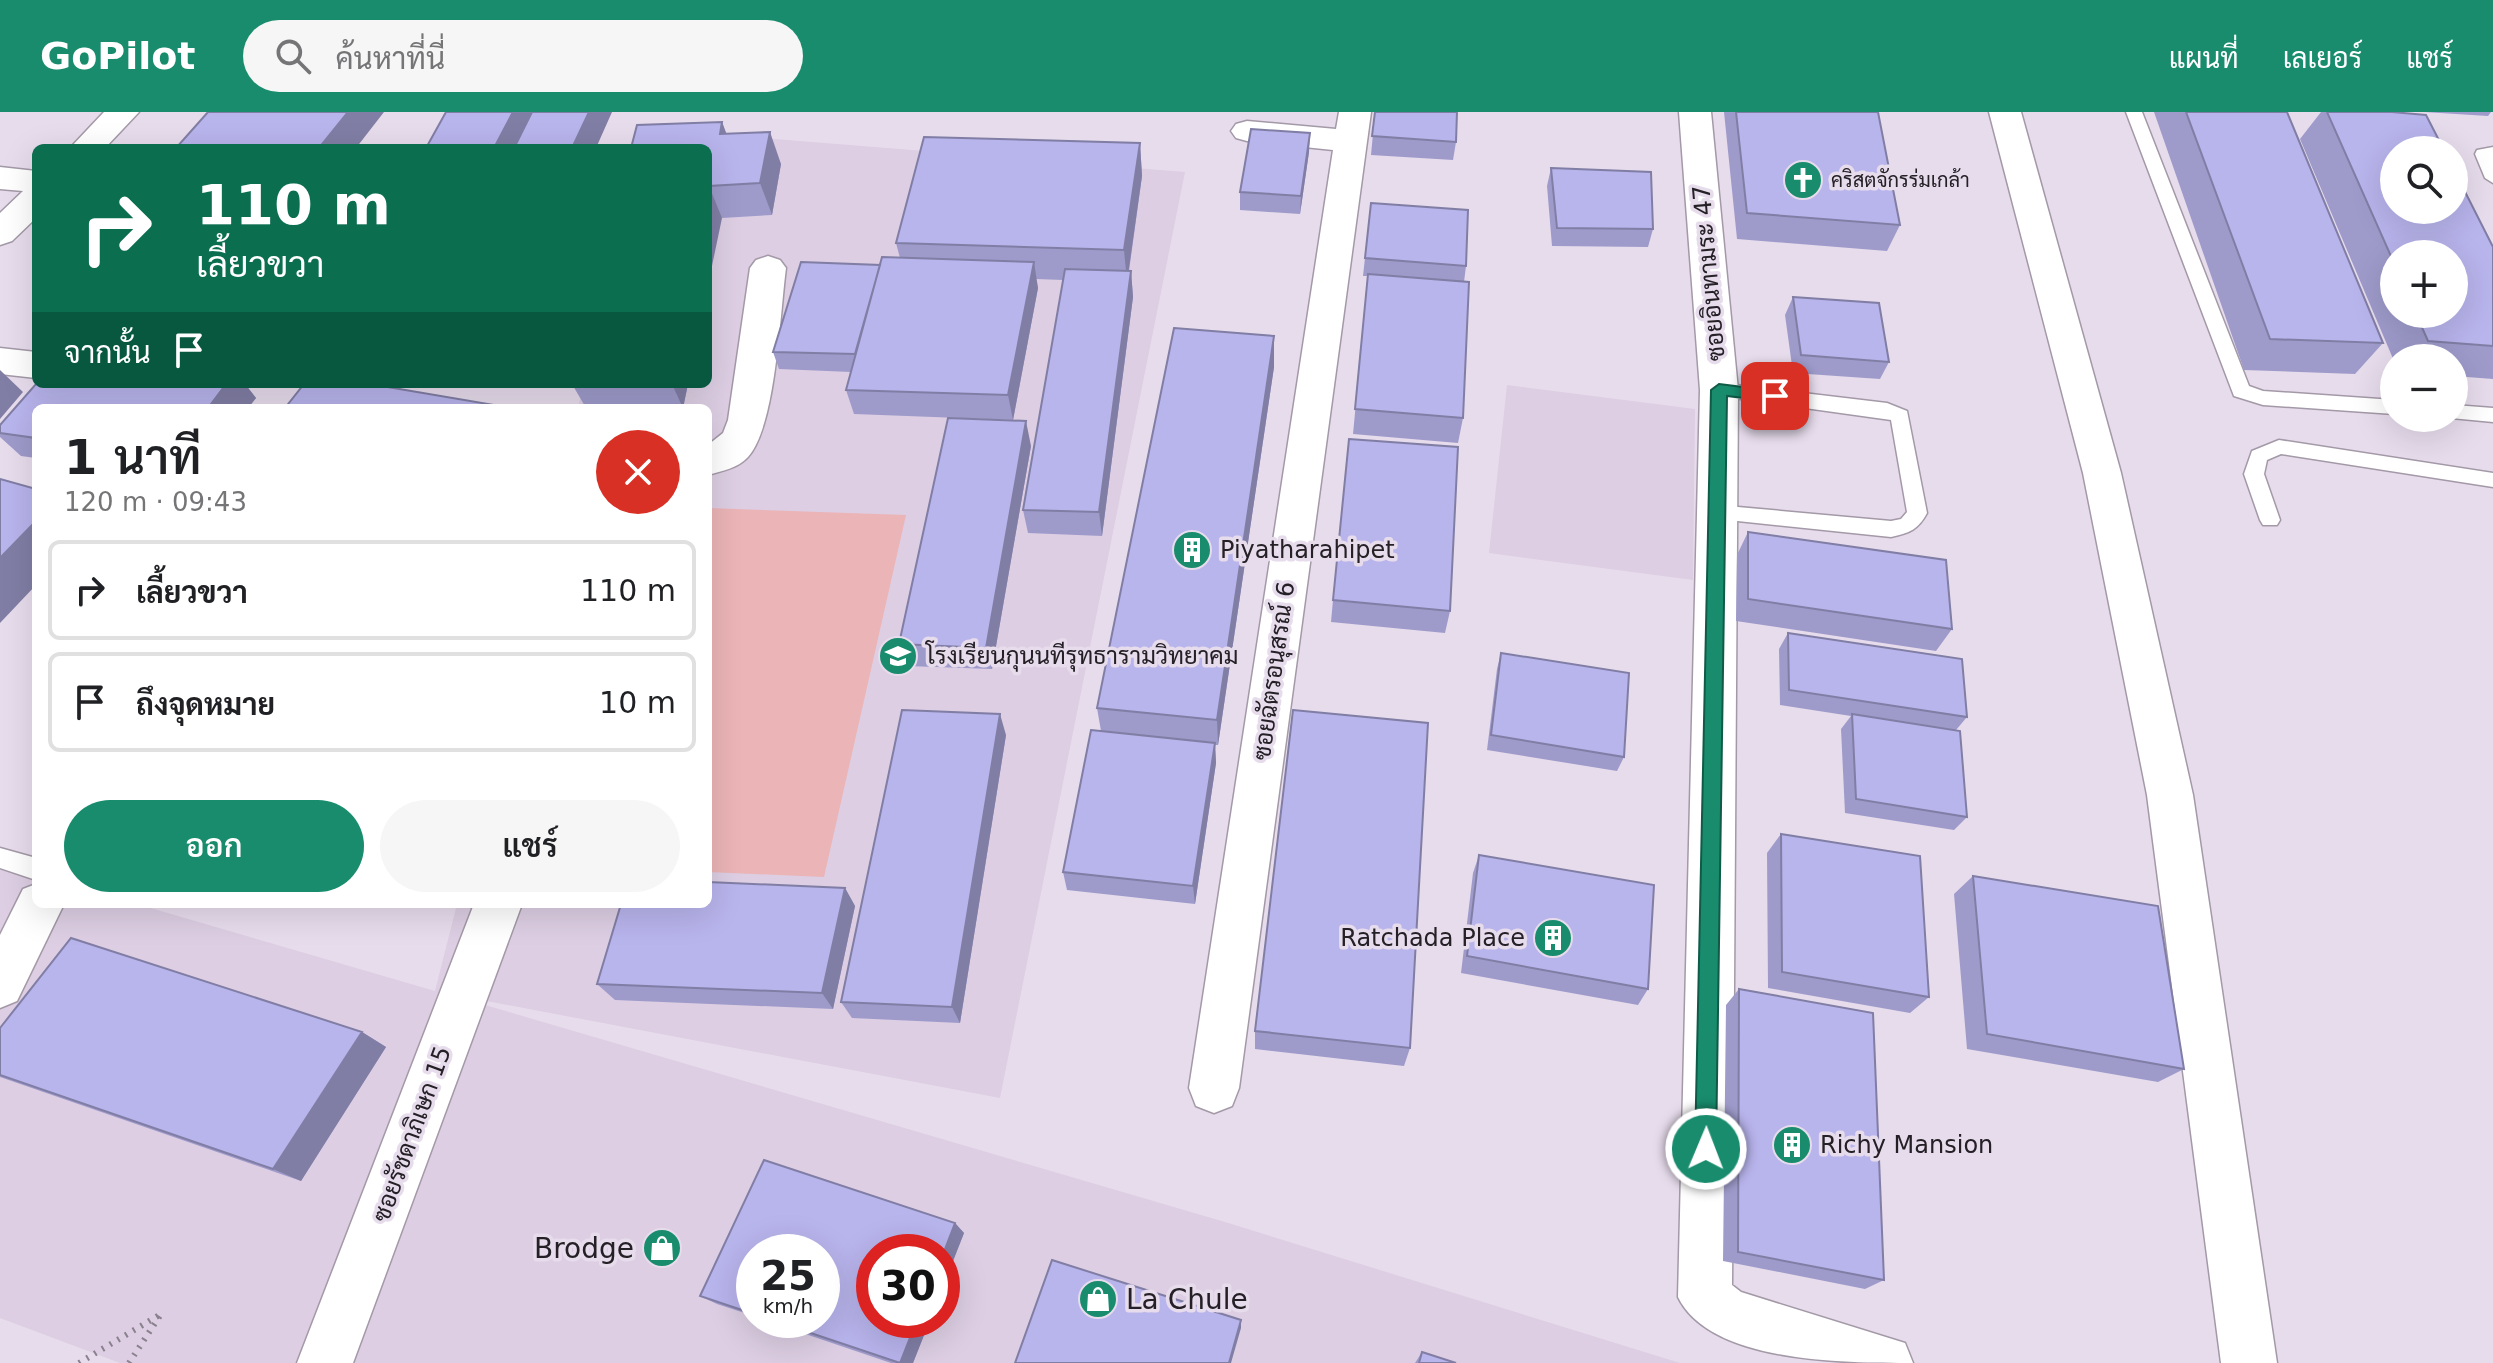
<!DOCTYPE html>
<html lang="th">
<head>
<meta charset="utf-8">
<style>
  body { margin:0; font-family:"DejaVu Sans",Sarabun,sans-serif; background:#f6f6f6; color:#202124; height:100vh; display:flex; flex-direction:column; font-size:30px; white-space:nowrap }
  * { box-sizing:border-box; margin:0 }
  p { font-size:26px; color:#757577 }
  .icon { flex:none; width:44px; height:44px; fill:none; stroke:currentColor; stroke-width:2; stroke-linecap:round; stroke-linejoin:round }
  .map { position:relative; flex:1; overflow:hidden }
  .side { position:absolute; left:32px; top:292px; width:680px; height:504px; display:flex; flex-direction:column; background:#fff; border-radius:12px; box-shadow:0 8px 32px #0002 }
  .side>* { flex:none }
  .banner { position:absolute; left:32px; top:32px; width:680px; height:244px; border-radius:12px; box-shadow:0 8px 32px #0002; background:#0b6e4f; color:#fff; overflow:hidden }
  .tools { position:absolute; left:2380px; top:24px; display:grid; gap:16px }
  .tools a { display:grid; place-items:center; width:88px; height:88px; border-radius:50%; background:#fff; box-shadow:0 8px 32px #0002; font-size:40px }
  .speed { position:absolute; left:736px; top:1122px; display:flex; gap:16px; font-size:40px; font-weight:700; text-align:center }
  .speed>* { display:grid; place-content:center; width:104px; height:104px; border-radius:50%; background:#fff; box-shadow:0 8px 32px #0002; line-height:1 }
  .speed small { font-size:20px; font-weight:400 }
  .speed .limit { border:12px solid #d22; background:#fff; color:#111 }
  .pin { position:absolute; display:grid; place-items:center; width:68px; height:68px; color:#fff; margin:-34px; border-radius:16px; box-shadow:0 4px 12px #0006 }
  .me { position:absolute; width:88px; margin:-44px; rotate:1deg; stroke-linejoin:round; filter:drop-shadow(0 0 6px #0008) }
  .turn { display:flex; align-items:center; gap:28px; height:168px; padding:0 32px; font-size:36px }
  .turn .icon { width:104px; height:104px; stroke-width:2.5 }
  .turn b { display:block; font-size:56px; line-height:68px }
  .then { display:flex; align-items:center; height:76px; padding:0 32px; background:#0003; gap:16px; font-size:30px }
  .round { display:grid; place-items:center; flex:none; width:84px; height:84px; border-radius:42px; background:#f6f6f6 }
  .head { display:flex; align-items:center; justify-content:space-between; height:136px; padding:0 32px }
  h1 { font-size:48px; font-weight:600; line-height:60px }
  .button { display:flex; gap:16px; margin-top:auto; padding:16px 32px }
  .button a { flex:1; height:92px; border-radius:48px; background:#188c6d; color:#fff; font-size:32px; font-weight:600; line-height:92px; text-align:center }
  .button a+a { background:#f6f6f6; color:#202124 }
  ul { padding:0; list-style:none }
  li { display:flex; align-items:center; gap:24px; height:100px; margin:0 16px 12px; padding:0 16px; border:4px solid #e0e0e0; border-radius:12px }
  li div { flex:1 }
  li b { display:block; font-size:30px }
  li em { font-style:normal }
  header { display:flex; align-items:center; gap:48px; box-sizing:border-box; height:112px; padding:0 40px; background:#188c6d; color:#fff }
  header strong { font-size:38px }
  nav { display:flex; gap:44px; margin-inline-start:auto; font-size:28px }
  .search { width:560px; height:72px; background:#f6f6f6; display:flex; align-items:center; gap:20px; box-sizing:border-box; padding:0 28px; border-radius:44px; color:#757577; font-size:30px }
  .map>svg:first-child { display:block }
  .built { fill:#ddcee3; fill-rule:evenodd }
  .green { fill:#ebb4b6 }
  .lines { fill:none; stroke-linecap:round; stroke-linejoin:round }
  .lane-casing { stroke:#a399a7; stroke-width:3 }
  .street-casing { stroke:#a399a7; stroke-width:3 }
  .path { stroke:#89818d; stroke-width:6; stroke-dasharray:2 7; stroke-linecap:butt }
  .lane { fill:#fff; fill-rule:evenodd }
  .street { fill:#fff; fill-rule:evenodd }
  .path-bridge { stroke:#89818d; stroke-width:6; stroke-dasharray:2 7; stroke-linecap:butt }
  .wall { fill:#9e9bcb; fill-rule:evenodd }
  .shaded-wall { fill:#817ea5 }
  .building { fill:#b8b4ec; stroke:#817ea5; stroke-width:2 }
  .route { fill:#188c6d; stroke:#105b47; stroke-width:2 }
  .labels { text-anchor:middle; stroke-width:7; stroke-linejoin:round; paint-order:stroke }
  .far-poi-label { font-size:20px; fill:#242026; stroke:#e7dcec; text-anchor:start }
  .street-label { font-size:24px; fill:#242026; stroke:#e7dcec }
  .poi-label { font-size:24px; fill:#242026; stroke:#e7dcec; text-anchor:start }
  .near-poi-label { font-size:28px; fill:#242026; stroke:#e7dcec; text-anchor:end }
</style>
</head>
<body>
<header>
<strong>GoPilot</strong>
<div class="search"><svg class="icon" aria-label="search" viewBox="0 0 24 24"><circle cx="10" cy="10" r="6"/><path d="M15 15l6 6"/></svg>ค้นหาที่นี่</div>
<nav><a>แผนที่</a><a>เลเยอร์</a><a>แชร์</a></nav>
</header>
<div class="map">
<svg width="2493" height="1251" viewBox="0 0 2493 1251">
  <rect width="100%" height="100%" fill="#e7dcec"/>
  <path class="built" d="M637 16 1185 60 1000 986 444 881 1225 1110 1680 1251H120L0 1206V752L36 762V792H137L435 879 457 792H708V296H578L583 272H708V36ZM754 1140H822V1208H754ZM874 1140H942V1208H874Z
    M1507 273 1695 297 1693 468 1489 441Z"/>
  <path class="green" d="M708 396 906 403 824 765 708 760Z"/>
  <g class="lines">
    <defs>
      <path id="lane" d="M2126 0H2142L2249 274 2263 279 2394 288V302L2263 293 2234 284Z
        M2493 35V71L2485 66 2475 42 2477 38Z
        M1719 271 1887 291 1907 299 1927 401C1918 418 1909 421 1891 425L1709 406 1706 401 1709 396 1716 393 1891 409 1901 407 1907 400 1891 308 1712 283 1710 278Z
        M2454 293 2493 296V310L2451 306H2454Z
        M2279 328 2493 361V375L2281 342 2267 348 2264 362 2280 408 2277 413H2263L2260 408 2244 362 2252 339Z
        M0 736 36 746V768L0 756Z"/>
      <path id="street" d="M104 0H139L105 36H70Z
        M1339 0H1371L1239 976 1232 994 1214 1001 1196 994 1189 976 1333 38 1247 29 1236 26 1231 19 1236 12 1247 9 1336 17Z
        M1679 0H1711L1738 278 1732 1173 1741 1180 1905 1231 1913 1251C1844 1251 1710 1251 1678 1185L1700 278Z
        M1989 0H2021L2121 361 2193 683 2277 1251H2221L2147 683 2083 361Z
        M0 55 36 59V106L12 129 0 133V101L23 79 0 77Z
        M768 144 780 148 786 156C780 200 776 314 748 345 738 356 722 359 708 363V333L723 321 728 308 750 156 756 148Z
        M0 236 36 240V266L0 262Z
        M36 772V792H64L17 889 0 896V823L23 777Z
        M474 792H522L353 1251H297Z"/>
    </defs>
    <use href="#lane" class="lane-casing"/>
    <use href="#street" class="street-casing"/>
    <path class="path" d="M79 1251 161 1202"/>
    <use href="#lane" class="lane"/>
    <use href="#street" class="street"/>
    <path class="path-bridge" d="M129 1251 161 1202"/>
  </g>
  <path class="wall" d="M1375 0 1456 30 1453 48 1371 43Z
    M1724 0H1878L1900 113 1887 139 1737 127Z
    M2154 0H2287L2383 231 2355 262 2244 258Z
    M2321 0H2392L2493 135V267L2454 264V246H2394V249L2300 27ZM2394 142 2454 202H2394Z
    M2424 0H2491L2488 4Z
    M722 10 726 21 781 52 772 103 722 106 637 13Z
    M1140 31 1142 64 1129 159H1131L1133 185 1102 424 1028 421 1023 398 1063 168 1036 167 1038 176 1013 308 854 302 846 278 851 260 779 257 773 240 880 153 900 146 896 131Z
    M1309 40 1300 102 1240 98V80Z
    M1551 56 1653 117 1648 135 1552 134 1547 74Z
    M1371 91 1466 154 1464 170 1463 306 1458 331 1353 322 1368 164H1363Z
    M1793 185 1889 250 1880 267 1793 261 1785 203Z
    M1274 224V255L1218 633H1215L1216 651 1195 792 1067 778 1063 760 1101 619 1097 596Z
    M36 272H245L256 286 248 296H36V346L21 344 0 325V313Z
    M304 272H407L405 275Z
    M422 272H509L507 275Z
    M572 272H688L683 296H586Z
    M1031 334 992 557 907 554 899 532Z
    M1748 420 1952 517 1936 539 1736 509 1737 443Z
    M1333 488 1450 499 1445 521 1331 510Z
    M1788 521 1967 605 1956 618 1967 705 1954 718 1845 701 1841 617 1851 604 1780 593 1779 537Z
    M1501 541 1624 645 1617 659 1487 638 1497 557Z
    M1006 623 960 911 852 906 841 890Z
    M1781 722 1929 885 1910 901 1768 876 1767 741Z
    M1479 743 1648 877 1638 893 1461 861 1473 761Z
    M1973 764 2184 957 2158 970 1967 937 1954 782Z
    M845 776 855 794 833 897 615 888 597 872Z
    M1739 877 1884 1168 1865 1177 1723 1149 1726 893Z
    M0 916 362 920 386 935 301 1069 0 965Z
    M1255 919 1410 936 1404 954 1255 937Z
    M764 1048 955 1111 964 1121 942 1177V1140H874V1208H930L913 1251H891L764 1208H822V1140H754V1204L717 1192 700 1184Z
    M1422 1240 1456 1251H1415Z"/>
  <path class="shaded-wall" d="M348 0H384L356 36H319Z
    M513 0H539L521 36H494Z
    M589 0H612L596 36H572Z
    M722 10 734 42 720 22Z
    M770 20 781 52 772 103 760 71Z
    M1310 21 1309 40 1300 102 1301 84Z
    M1140 31 1142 64 1127 170 1124 138Z
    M709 74 722 106 708 173V79Z
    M1034 150 1038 176 1013 308 1008 283Z
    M1131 159 1133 185 1102 424 1099 400Z
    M1274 224V255L1218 633 1217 608Z
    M0 258 23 280 0 307Z
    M226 272H245L256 286 248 296H208Z
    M672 272H688L683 296Z
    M1026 309 1031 334 992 557 986 536Z
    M36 409V473L0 511V446Z
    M1000 602 1006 623 960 911 952 895Z
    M1215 631 1216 651 1195 792 1193 774Z
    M845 776 855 794 833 897 822 881Z
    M362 920 386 935 301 1069 273 1057Z
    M955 1111 964 1121 942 1177V1145Z
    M917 1208H930L913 1251H900Z
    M1241 1208V1216L1231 1251H1229Z"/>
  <path class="building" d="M208 0H348L319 36H176Z
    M446 0H513L494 36H426Z
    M532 0H589L572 36H514Z
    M1375 0H1457L1456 30 1372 24Z
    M1736 0H1878L1900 113 1747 101Z
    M2186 0H2287L2383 231 2270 227Z
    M2327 0H2392L2426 3 2444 38H2394V98H2454V58L2493 135V234L2428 229 2416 202H2454V142H2394V151Z
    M722 10 720 22 770 20 760 71 709 74 708 79V36H631L637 13Z
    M1251 17 1310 21 1301 84 1240 80Z
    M924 25 1140 31 1124 138 896 131Z
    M1551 56 1651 60 1653 117 1557 116Z
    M1371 91 1468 98 1466 154 1365 146Z
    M882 145 1034 150 1008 283 846 278Z
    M801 150 880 153 855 242 773 240Z
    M1065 157 1131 159 1099 400 1023 398Z
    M1368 162 1469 170 1463 306 1355 297Z
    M1793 185 1879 191 1889 250 1801 243Z
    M1174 216 1274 224 1217 608 1097 596Z
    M36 272H226L208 296H36V326L0 321V313Z
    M304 272H370L511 296H285Z
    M948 306 1026 309 986 536 899 532Z
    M1349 327 1458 335 1450 499 1333 488Z
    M0 367 36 377V409L0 446Z
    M1748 420 1946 448 1952 517 1748 487Z
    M1788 521 1962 547 1967 605 1789 578Z
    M1501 541 1629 561 1624 645 1491 623Z
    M902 598 1000 602 952 895 841 890Z
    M1293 598 1428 611 1410 936 1255 919Z
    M1852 602 1960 619 1967 705 1856 687Z
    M1091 618 1215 631 1193 774 1063 760Z
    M1781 722 1920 744 1929 885 1782 860Z
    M1479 743 1654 773 1648 877 1467 844Z
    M1973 764 2158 794 2184 957 1987 922Z
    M708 770 845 776 822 881 597 872 621 792H708Z
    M71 826 362 920 273 1057 0 963V916Z
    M1739 877 1873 901 1884 1168 1738 1140Z
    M764 1048 955 1111 942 1145V1140H874V1208H917L900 1251 772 1208H822V1140H754V1202L700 1184Z
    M1052 1148 1241 1208 1229 1251H1015Z
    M1422 1240 1456 1251H1419Z"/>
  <path class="route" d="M1719 272 1775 279 1783 284 1775 290 1727 284 1716 1037 1713 1044 1706 1047 1698 1044 1695 1037 1711 278Z"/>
  <defs>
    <symbol id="church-disc" viewBox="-11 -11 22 22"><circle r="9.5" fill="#188c6d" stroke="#e7dcec"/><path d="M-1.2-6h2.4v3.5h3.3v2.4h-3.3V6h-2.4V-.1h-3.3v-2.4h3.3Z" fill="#fff"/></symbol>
    <symbol id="building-disc" viewBox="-11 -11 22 22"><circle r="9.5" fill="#188c6d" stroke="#e7dcec"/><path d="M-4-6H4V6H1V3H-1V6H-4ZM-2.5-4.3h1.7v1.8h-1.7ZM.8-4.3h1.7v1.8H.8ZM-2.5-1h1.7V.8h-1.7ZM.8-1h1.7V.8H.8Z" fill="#fff"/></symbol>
    <symbol id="school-disc" viewBox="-11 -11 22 22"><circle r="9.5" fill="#188c6d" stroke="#e7dcec"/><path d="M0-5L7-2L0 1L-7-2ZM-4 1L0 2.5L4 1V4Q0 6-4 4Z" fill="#fff"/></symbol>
    <symbol id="shop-disc" viewBox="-11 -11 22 22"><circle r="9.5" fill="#188c6d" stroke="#e7dcec"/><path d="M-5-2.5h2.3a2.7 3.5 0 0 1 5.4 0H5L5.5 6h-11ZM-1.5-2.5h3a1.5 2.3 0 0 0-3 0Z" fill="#fff"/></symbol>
  </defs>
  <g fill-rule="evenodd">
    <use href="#church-disc" x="1781" y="46" width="44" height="44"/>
    <use href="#building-disc" x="1170" y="416" width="44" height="44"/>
    <use href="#school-disc" x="876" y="522" width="44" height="44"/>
    <use href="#building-disc" x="1531" y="804" width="44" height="44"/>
    <use href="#building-disc" x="1770" y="1011" width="44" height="44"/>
    <use href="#shop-disc" x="640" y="1114" width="44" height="44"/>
    <use href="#shop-disc" x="1076" y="1165" width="44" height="44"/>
  </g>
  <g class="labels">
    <g class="far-poi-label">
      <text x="1831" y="75">คริสตจักรร่มเกล้า</text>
    </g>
    <g class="street-label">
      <text transform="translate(1709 161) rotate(-95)" y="8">ซอยอินทามระ 47</text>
      <text transform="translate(1274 559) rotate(-82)" y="8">ซอยฉัตรอนุสรณ์ 6</text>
      <text transform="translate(412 1022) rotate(-70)" y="8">ซอยรัชดาภิเษก 15</text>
    </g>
    <g class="poi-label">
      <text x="1220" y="446">Piyatharahipet</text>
      <text x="926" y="552">โรงเรียนกุนนทีรุทธารามวิทยาคม</text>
      <text x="1525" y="834" text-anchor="end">Ratchada Place</text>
      <text x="1820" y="1041">Richy Mansion</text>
    </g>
    <g class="near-poi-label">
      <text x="634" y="1146">Brodge</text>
      <text x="1126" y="1197" text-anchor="start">La Chule</text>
    </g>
  </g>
</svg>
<div class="tools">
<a><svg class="icon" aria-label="search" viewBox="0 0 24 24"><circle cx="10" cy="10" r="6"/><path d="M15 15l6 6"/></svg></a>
<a>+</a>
<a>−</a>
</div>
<div class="speed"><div>25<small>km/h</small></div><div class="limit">30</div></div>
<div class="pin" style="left:1775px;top:284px;background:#d93025"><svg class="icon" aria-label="arrive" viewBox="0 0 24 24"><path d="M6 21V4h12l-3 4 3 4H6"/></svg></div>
<svg class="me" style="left:1706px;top:1037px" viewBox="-20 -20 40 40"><circle r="17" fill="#188c6d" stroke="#fff" stroke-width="3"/><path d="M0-11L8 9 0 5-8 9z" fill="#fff"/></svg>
<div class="banner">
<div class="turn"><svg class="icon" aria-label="right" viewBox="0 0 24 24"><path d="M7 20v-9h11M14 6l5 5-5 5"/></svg><div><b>110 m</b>เลี้ยวขวา</div></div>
<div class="then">จากนั้น<svg class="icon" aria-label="arrive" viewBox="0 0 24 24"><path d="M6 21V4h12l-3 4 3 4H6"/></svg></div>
</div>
<section class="side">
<div class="head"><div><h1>1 นาที</h1><p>120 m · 09:43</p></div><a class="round" style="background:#d93025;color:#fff"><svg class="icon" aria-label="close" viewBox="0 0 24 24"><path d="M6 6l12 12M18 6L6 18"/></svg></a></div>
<ul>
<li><svg class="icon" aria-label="right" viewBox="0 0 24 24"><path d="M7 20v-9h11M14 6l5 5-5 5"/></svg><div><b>เลี้ยวขวา</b></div><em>110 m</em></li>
<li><svg class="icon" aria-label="arrive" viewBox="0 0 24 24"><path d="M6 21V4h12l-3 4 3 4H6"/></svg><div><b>ถึงจุดหมาย</b></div><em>10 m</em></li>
</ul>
<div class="button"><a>ออก</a><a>แชร์</a></div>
</section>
</div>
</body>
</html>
